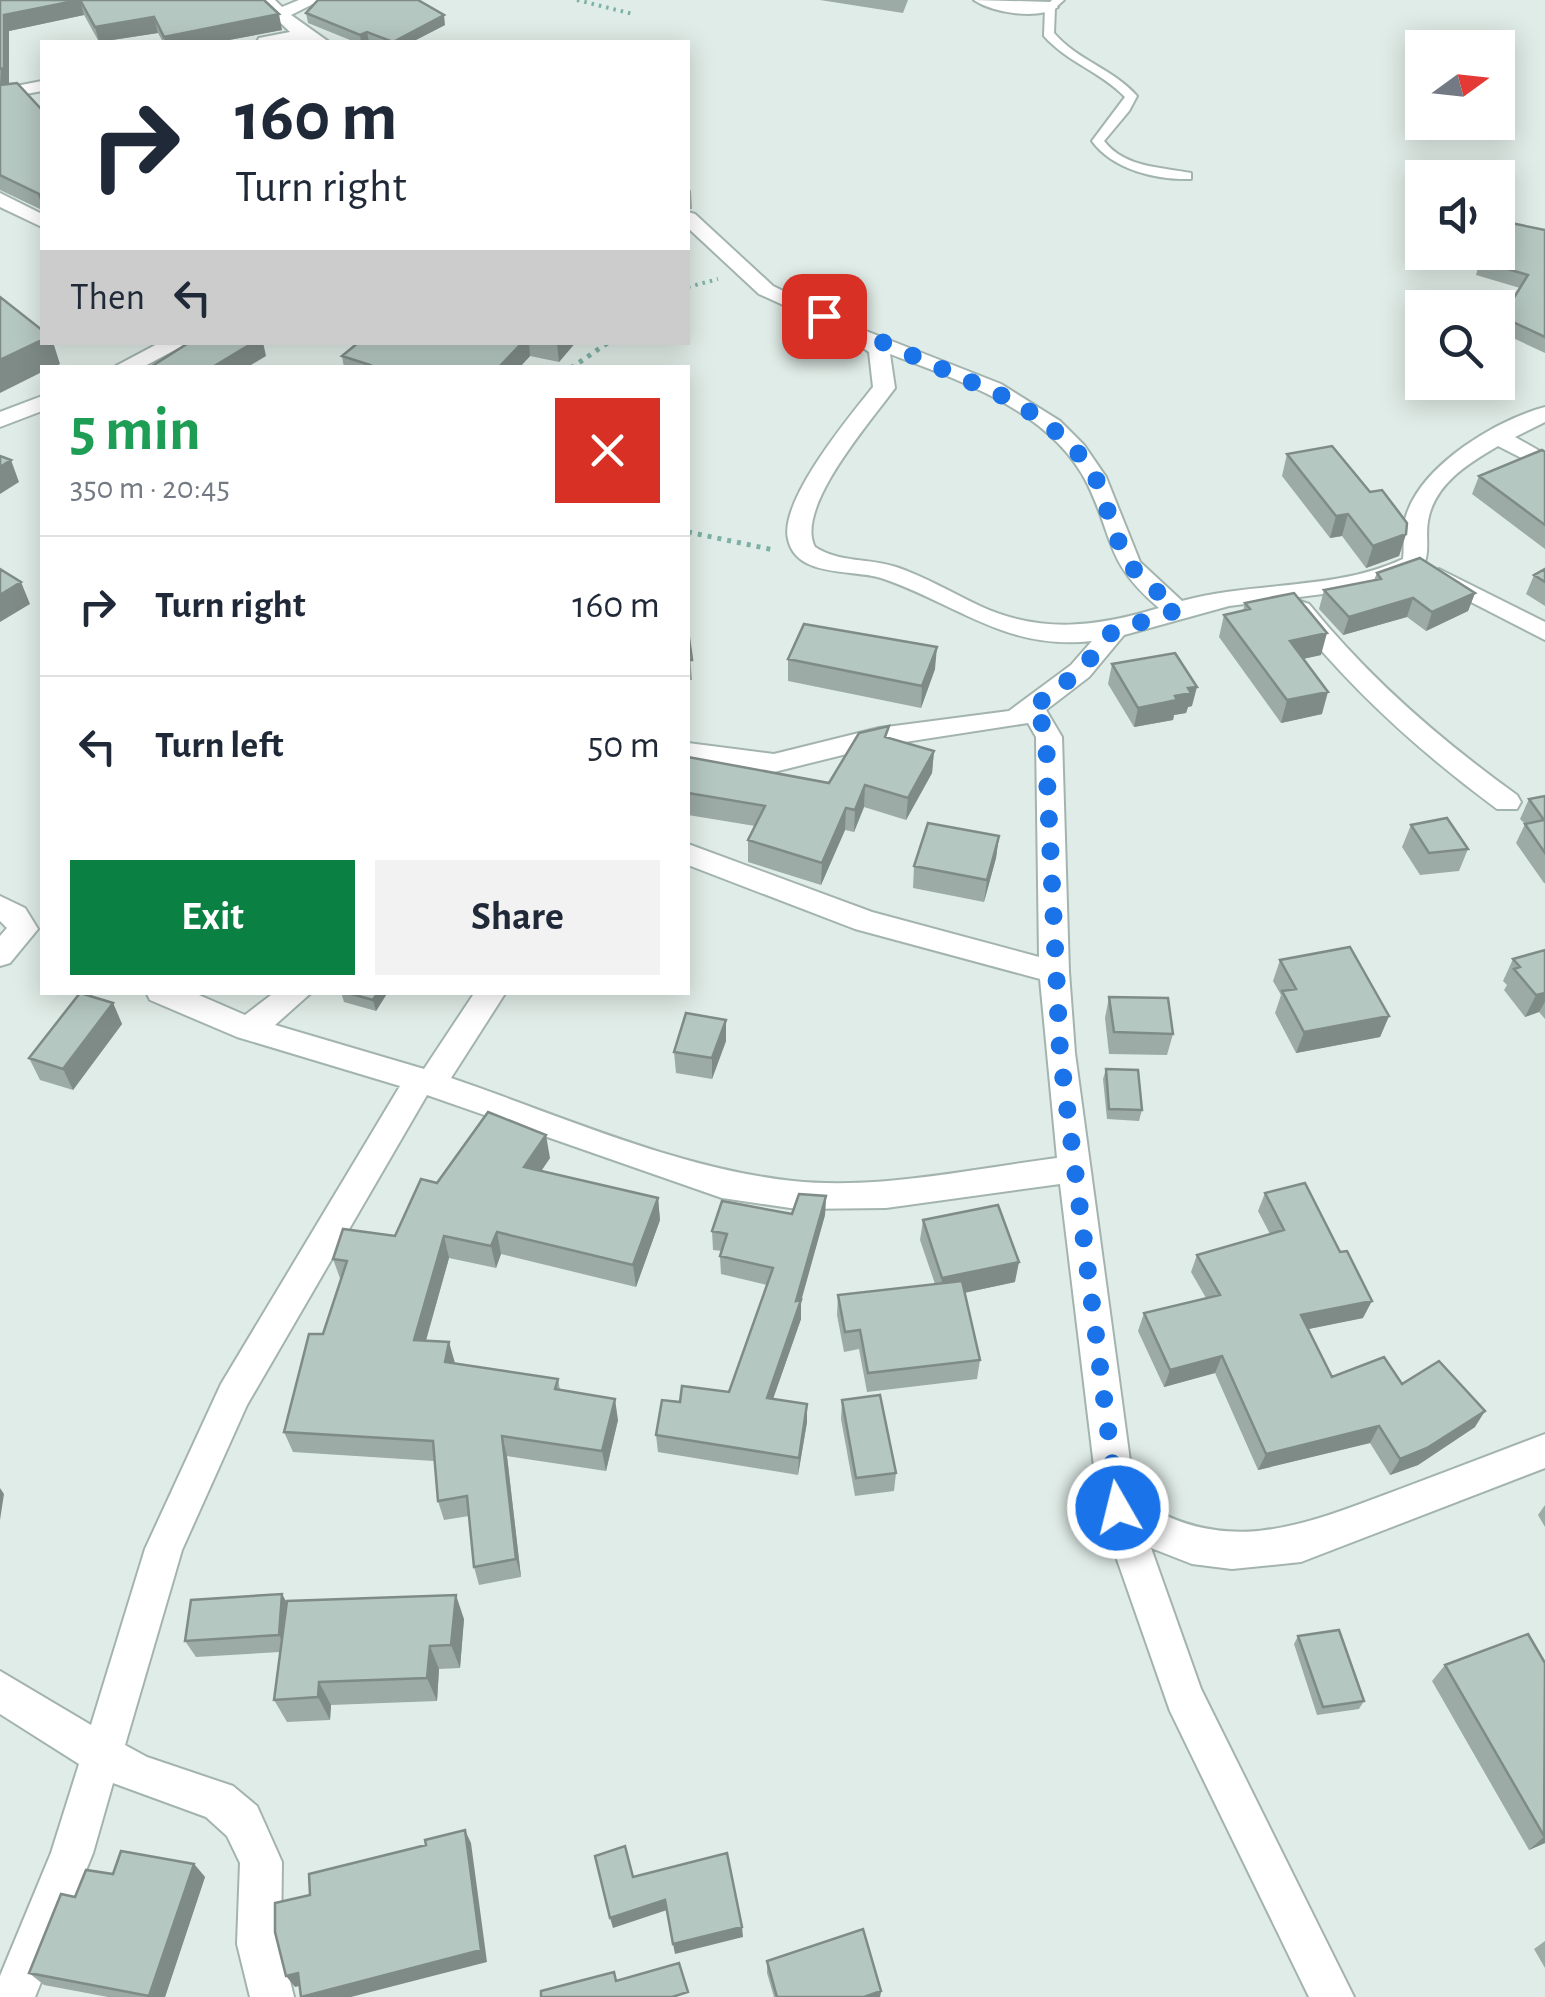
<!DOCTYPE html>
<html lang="en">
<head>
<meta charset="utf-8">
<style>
  body { margin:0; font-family:"Alegreya Sans",sans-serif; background:#f2f2f3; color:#1f2937; height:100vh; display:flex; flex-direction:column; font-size:38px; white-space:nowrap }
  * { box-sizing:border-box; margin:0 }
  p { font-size:32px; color:#747a83 }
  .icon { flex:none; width:55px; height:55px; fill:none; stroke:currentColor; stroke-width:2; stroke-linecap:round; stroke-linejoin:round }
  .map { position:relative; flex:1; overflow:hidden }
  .panel { position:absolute; left:40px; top:365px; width:650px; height:630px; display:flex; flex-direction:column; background:#fff; border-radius:0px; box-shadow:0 5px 25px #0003 }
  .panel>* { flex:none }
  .guide { position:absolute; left:40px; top:40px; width:650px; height:305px; border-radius:0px; box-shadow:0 5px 25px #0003; background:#fff; color:#1f2937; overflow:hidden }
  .needle { width:65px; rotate:75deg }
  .controls { position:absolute; left:1405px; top:30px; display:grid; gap:20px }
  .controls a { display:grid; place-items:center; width:110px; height:110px; border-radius:0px; background:#fff; box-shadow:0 5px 25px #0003; font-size:50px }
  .pin { position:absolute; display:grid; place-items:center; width:85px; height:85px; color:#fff; margin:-42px; border-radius:20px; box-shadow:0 5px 15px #0006 }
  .me { position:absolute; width:110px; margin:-55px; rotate:352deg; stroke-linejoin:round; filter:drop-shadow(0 0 8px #0008) }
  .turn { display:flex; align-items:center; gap:35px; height:210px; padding:0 30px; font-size:45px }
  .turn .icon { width:130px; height:130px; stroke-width:2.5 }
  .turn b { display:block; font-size:70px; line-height:85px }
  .then { display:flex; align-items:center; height:95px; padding:0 30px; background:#0003; gap:20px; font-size:38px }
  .round { display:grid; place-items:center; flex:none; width:105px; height:105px; border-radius:0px; background:#f2f2f3 }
  .head { display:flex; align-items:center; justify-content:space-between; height:170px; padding:0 30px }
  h1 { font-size:60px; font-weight:700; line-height:75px; color:#1e9e55 }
  .cta { display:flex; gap:20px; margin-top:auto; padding:20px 30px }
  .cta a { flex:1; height:115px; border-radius:0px; background:#0b8043; color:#fff; font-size:40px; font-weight:700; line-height:115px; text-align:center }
  .cta a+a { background:#f2f2f3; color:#1f2937 }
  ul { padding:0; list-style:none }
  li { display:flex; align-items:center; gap:30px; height:140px; padding:0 30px; border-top:2px solid #e0e1e3 }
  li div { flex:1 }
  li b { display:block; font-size:38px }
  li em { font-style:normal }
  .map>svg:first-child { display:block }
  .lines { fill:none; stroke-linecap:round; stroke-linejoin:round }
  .service-casing { stroke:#a3b4af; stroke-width:4 }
  .minor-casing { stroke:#a3b4af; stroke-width:4 }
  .path-far1 { stroke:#7eb1a5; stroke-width:4; stroke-dasharray:2.5 5; stroke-linecap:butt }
  .path { stroke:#7eb1a5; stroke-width:5; stroke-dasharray:4 6; stroke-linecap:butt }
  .service { fill:#fff; fill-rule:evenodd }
  .minor { fill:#fff; fill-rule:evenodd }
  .wall { fill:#9caba6 }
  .shaded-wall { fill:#7f8b87 }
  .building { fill:#b5c7c1; stroke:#7f8b87; stroke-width:2.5 }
  .route { stroke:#1a73e8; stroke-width:18; stroke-dasharray:0 32.4 }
</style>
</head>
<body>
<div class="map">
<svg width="1545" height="1997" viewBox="0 0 1545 1997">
  <rect width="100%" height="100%" fill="#e0ece7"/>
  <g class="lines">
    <defs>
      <path id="service" d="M1052 0H1064L1055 8 1054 33C1077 60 1113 69 1137 96L1129 111 1104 141C1125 168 1161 167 1191 173V179C1157 180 1113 170 1092 141L1125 97C1101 72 1067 62 1044 36L1045 7Z"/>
      <path id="minor" d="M257 0H275L282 7 299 0H321L291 15 329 42H257L259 38 290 32Z
        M974 0 1050 2 1058 7C1038 20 993 13 974 0Z
        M42 81V91L0 99V89Z
        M0 193 42 214V227L0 207Z
        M688 212 695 214 773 286 866 331 1001 384 1060 421 1084 445 1106 477 1140 562 1182 601C1255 581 1334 591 1403 559 1405 544 1401 528 1407 513 1424 464 1496 420 1545 407V422L1515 437 1545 454V470L1498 446C1469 463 1434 484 1428 521 1425 537 1431 553 1422 568L1370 588 1229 606 1124 635 1089 677 1046 710 1062 737 1069 972 1075 1053 1135 1498C1226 1560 1307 1524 1400 1489 1448 1471 1497 1452 1545 1434V1468L1301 1562 1232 1569 1192 1564 1151 1548 1201 1689 1354 1997H1309L1170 1711 1099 1508 1060 1184 886 1208 797 1209 722 1198 427 1095 247 1405 182 1550 125 1745 147 1757 233 1786 257 1806 282 1862 281 1944 294 1997H250L237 1944 240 1863 227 1836 206 1817 113 1783 93 1853 35 1997H0V1976L51 1853 79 1764 0 1714V1671L91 1725 145 1549 221 1384 400 1086 237 1037 150 1000 146 992H192L245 1015 275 992H312L275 1025 424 1069 475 992H506L451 1078C562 1116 676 1168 793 1181 879 1190 971 1169 1057 1158L1040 979 855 929 688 865V844L872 912 1039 957 1036 737 1028 723 879 746 774 772 688 761V743L774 754 879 728 1009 711 1071 665 1092 641C1006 651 956 603 881 578 853 569 796 578 788 539 779 501 849 417 873 387L869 352 838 330 759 294 688 228ZM890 354C961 381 1050 410 1087 483 1115 540 1104 561 1159 608 1097 627 1041 634 980 606 952 593 926 577 896 567 870 558 839 563 815 547 794 508 872 420 895 388Z
        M161 342H190L141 368H112Z
        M42 396V411L0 427V412Z
        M1439 569 1545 622V640L1430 581 1427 576Z
        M1300 601 1309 604C1369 678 1439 739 1517 795L1521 802 1517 809H1497C1420 752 1351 690 1291 614L1288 609Z
        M0 896 25 908 38 929 10 963 0 966V936L7 928 0 921Z"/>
    </defs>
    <use href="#service" class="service-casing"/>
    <use href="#minor" class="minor-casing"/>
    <path class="path-far1" d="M577 0 633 14
      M688 287 718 279"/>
    <path class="path" d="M571 368 609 342
      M688 532 774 550"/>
    <use href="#service" class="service"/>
    <use href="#minor" class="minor"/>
  </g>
  <path class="wall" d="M0 0H264L282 30 218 42H163L158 33 99 42 84 15 9 31V84L42 110V210L0 190Z
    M820 0H908L903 13Z
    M306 13 445 25 412 42H355L308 23Z
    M688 186 691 191 692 209H688Z
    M1545 230V353L1498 331 1502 317 1520 288 1476 275 1480 261Z
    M359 342H576L559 362 530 356 519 368H344L342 356Z
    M1545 452V549L1472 494 1479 476Z
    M1287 454 1370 492 1406 534 1399 556 1366 568 1342 536 1330 538 1282 476Z
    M1545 569V606L1526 594 1534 575Z
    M1377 573 1475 593 1468 611 1426 631 1407 617 1343 635 1319 609 1324 590 1374 580Z
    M1245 603 1321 655 1303 659 1322 714 1281 723 1219 637 1224 615 1243 611Z
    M688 631 692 680H688Z
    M788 659 935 669 921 708 788 681Z
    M1112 664 1192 706 1188 707 1186 713 1174 715 1173 720 1134 727 1108 684Z
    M888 738 934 751 932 773 906 820 864 807 854 832 845 830 821 885 748 862V840L755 826 688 815V757L829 783Z
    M1545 796V883H1544L1516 843 1525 824 1520 819 1529 799Z
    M1411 825 1468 849 1459 871 1420 875 1402 847Z
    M999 836 996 858 984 902 913 888 914 866Z
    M1545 950V1019L1539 1012 1525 1017 1504 990 1507 985 1503 981 1513 959Z
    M1280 960 1389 1016 1380 1037 1296 1053 1275 1013 1281 995 1273 981Z
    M341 992H388L376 1011 344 1002Z
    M1109 997 1173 1034 1167 1055 1109 1054 1105 1018Z
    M113 1003 122 1024 73 1090 40 1080 29 1058Z
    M726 1041 712 1079 676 1073 674 1052Z
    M1106 1069 1142 1110 1139 1121 1107 1119 1103 1079Z
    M550 1158 541 1171 658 1198 660 1220 636 1287 501 1254 496 1268 449 1258 426 1341 455 1363 558 1379 560 1390 618 1420 606 1471 507 1456 521 1577 479 1585 474 1567 469 1516 444 1520 438 1501 434 1461 293 1452 284 1432 323 1334 341 1281 333 1259 395 1236 437 1183Z
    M1265 1193 1363 1318 1308 1329 1332 1377 1402 1384 1475 1427 1418 1465 1390 1475 1370 1443 1258 1470 1215 1373 1164 1387 1138 1331 1144 1313 1206 1298 1191 1272 1197 1255 1270 1234 1258 1211Z
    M826 1196 825 1215 801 1300V1319L773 1399 807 1422 798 1475 658 1452 656 1435 680 1402 729 1392 767 1285 721 1274 720 1256 722 1251 713 1250 712 1231 792 1214Z
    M923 1220 1015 1282 964 1293 980 1360 977 1379 867 1392 859 1349 844 1352 837 1315 838 1295 935 1284 920 1240Z
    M842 1400 896 1473 894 1491 855 1496 841 1419Z
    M1545 1505V1527L1538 1515Z
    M282 1594 287 1604 464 1619 460 1668 439 1669 437 1701 331 1705 330 1720 287 1722 274 1700 280 1652 196 1657 185 1641Z
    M1298 1636 1364 1701 1359 1709 1317 1715 1294 1644Z
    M1545 1663V1843L1529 1850 1432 1681 1445 1665Z
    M194 1864 205 1877 165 1997H108L44 1985 29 1973 75 1897 113 1874Z
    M1545 1941V1968L1534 1949Z
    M767 1961 881 1991 880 1997H774L767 1973Z"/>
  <path class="shaded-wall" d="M80 0 84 15 9 31V84L0 86 4 15Z
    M279 14 282 30 218 42H165L164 37Z
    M444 15 445 25 412 42H393Z
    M154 17 158 33 99 42 95 27Z
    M367 32 369 42H361L360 35Z
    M42 340V342H53L60 364 53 368H42V372L0 393V360Z
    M254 342H263L266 356 246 368H211Z
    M523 342H529L530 356 519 368H498Z
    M558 342H576L559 362 557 343Z
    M11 460 19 482 0 494V467Z
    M1348 514 1342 536 1330 538 1336 516Z
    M1406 534 1399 556 1366 568 1373 546Z
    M21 582 30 604 0 622V595Z
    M1475 593 1468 611 1426 631 1432 612Z
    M1413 598 1407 617 1343 635 1349 617Z
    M1327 633 1321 655 1284 663 1290 641Z
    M937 647 935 669 921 708 922 686Z
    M1197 687 1192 706 1188 707 1186 713 1174 715 1173 720 1134 727 1138 708 1175 696 1188 688Z
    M1328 692 1322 714 1281 723 1287 700Z
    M934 751 932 773 906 820 908 798Z
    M865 785 864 807 854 832 855 810Z
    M846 808 845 830 821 885 822 863Z
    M999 836 996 858 984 902 987 880Z
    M378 992H388L376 1011 373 1000Z
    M1545 993V1002L1539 1012 1525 1017 1536 995Z
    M113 1003 122 1024 73 1090 63 1069Z
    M1389 1016 1380 1037 1296 1053 1304 1032Z
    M726 1020V1041L712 1079V1058Z
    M546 1135 550 1158 529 1189 524 1167Z
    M826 1196 825 1215 800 1305 801 1300V1319L767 1416V1398Z
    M658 1198 660 1220 636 1287 633 1265Z
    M497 1232 501 1254 496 1268 491 1246Z
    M444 1236 449 1258 420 1361 414 1340Z
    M1019 1262 1015 1282 940 1298 942 1278Z
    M1372 1301 1363 1318 1294 1332 1301 1315Z
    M449 1342 455 1363 445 1362Z
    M1222 1356 1215 1373 1164 1387 1170 1370Z
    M615 1399 618 1420 606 1471 602 1451Z
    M807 1404V1422L798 1475 799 1458Z
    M1485 1411 1475 1427 1418 1465 1390 1475 1400 1459Z
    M1379 1426 1370 1443 1258 1470 1266 1454Z
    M502 1436 507 1456 521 1577 516 1559Z
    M0 1488 4 1494 0 1520Z
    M282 1594 291 1610 287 1651 279 1635Z
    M456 1595 464 1619 460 1668 451 1645Z
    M430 1646 439 1669 437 1701 427 1678Z
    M319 1682 331 1705 330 1720 318 1697Z
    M465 1830 471 1843 487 1962 351 1997H301Z
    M1545 1836V1843L1529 1850Z
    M194 1864 205 1877 165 1997H150Z
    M665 1900 667 1910 613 1928 610 1918Z
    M742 1927 743 1937 675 1954 673 1944Z
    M298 1973 308 1984 295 1987 286 1976Z
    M881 1991 880 1997H864V1996Z"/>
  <path class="building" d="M0 0H79L4 15V68L0 69Z
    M80 0H264L279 14 164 37 154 17 95 27Z
    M318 0H418L444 15 393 42 367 32 360 35 306 13Z
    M17 83 42 110V198L41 199 39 194 0 175V85Z
    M1511 223 1545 230V337L1502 317 1528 275 1480 261 1488 252H1498V240Z
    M0 297 42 330V340L0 360Z
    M190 342H254L211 368H149Z
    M359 342H523L498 368H366L370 365 342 356Z
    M1332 446 1370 492 1382 490 1407 523 1406 534 1373 546 1348 514 1336 516 1287 454Z
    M1542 450 1545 452V525L1479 476Z
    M0 456 11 460 0 467Z
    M1420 558 1475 593 1432 612 1413 598 1349 617 1324 590 1381 579 1377 573Z
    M0 569 21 582 0 595Z
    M1545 569V582L1534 575Z
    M1294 593 1327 633 1290 641 1328 692 1287 700 1224 615 1250 609 1245 603Z
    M804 624 937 647 922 686 788 659Z
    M688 631 692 660H688Z
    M1175 653 1197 687 1188 688 1191 693 1175 696 1177 700 1138 708 1112 664Z
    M889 726 885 737 934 751 908 798 865 785 855 810 846 808 822 863 748 840 765 806 688 793V757L829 783 859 733Z
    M1545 796V853L1525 824 1544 820 1529 799Z
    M1447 818 1468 849 1429 853 1411 825Z
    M928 823 999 836 987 880 914 866Z
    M1350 947 1389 1016 1304 1032 1282 991 1296 989 1280 960Z
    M1545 950V993L1536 995 1514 969 1520 967 1513 959Z
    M344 992H378L373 1000Z
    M80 993 113 1003 63 1069 29 1058Z
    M1109 997 1168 998 1173 1034 1114 1032Z
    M686 1013 726 1020 712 1058 674 1052Z
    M1106 1069 1138 1070 1142 1110 1109 1109Z
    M488 1112 546 1135 524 1167 658 1198 633 1265 497 1232 491 1246 444 1236 414 1340 449 1342 445 1362 558 1379 555 1389 615 1399 602 1451 502 1436 516 1559 474 1567 467 1496 438 1501 433 1441 284 1432 309 1334H323L347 1261 333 1259 343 1229 395 1236 421 1179 437 1183Z
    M1305 1183 1340 1252 1347 1251 1372 1301 1301 1315 1332 1377 1384 1357 1402 1384 1439 1361 1485 1411 1427 1448 1400 1459 1379 1426 1266 1454 1222 1356 1170 1370 1144 1313 1220 1295 1197 1255 1284 1230 1265 1193Z
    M799 1194 826 1196 796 1301 801 1300 767 1398 807 1404 799 1458 656 1435 662 1400 680 1402 682 1386 729 1392 773 1268 720 1256 727 1234 712 1231 722 1201 792 1214Z
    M998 1205 1019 1262 942 1278 923 1220Z
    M962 1281 980 1360 868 1373 860 1330 845 1332 838 1295Z
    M880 1395 896 1473 856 1478 842 1400Z
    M282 1594 279 1635 185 1641 191 1600Z
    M456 1595 451 1645 430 1646 427 1678 319 1682 318 1697 274 1700 287 1601Z
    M1339 1630 1364 1701 1323 1707 1298 1636Z
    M1528 1634 1545 1663 1544 1836 1445 1665Z
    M465 1830 481 1950 301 1997 298 1973 286 1976 275 1932V1903L310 1895 309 1874 426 1845 425 1840Z
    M625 1846 633 1877 727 1853 742 1927 673 1944 665 1900 610 1918 595 1856Z
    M121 1851 194 1864 149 1996 29 1973 61 1894 75 1897 86 1870 113 1874Z
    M863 1929 881 1991 864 1997H777L767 1961Z
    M679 1963 688 1992 672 1997H541V1991L614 1972 616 1981Z"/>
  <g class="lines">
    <path class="route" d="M824 316 1005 397 1042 419 1075 449 1095 476 1122 551 1135 571 1177 610 1112 632 1080 671 1030 710C1047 726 1050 735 1046 758L1060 1052 1118 1508"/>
  </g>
</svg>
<div class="controls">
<a><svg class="needle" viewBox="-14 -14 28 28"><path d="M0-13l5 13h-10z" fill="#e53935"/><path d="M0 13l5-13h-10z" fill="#747a83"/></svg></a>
<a><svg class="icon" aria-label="sound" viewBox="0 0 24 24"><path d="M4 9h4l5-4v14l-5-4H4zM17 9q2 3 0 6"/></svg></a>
<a><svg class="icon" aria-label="search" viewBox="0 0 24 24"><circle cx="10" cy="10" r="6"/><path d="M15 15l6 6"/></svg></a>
</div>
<div class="pin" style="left:824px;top:316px;background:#d93025"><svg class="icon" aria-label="arrive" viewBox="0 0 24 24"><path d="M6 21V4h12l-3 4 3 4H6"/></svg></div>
<svg class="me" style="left:1118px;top:1508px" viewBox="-20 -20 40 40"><circle r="17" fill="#1a73e8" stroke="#fff" stroke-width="3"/><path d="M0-11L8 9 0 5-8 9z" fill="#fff"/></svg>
<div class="guide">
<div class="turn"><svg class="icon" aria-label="right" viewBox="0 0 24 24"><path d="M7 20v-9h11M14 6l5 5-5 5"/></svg><div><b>160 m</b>Turn right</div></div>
<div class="then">Then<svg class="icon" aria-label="left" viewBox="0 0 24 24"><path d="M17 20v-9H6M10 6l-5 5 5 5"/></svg></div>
</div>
<section class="panel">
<div class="head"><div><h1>5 min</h1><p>350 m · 20:45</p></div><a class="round" style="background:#d93025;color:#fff"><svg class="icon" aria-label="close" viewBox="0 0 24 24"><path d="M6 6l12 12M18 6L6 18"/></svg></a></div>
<ul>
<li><svg class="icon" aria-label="right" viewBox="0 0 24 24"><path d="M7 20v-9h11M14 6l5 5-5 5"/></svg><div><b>Turn right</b></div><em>160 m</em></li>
<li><svg class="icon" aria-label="left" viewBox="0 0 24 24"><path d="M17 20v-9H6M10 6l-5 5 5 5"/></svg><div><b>Turn left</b></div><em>50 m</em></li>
</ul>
<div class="cta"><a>Exit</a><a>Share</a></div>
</section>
</div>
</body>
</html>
